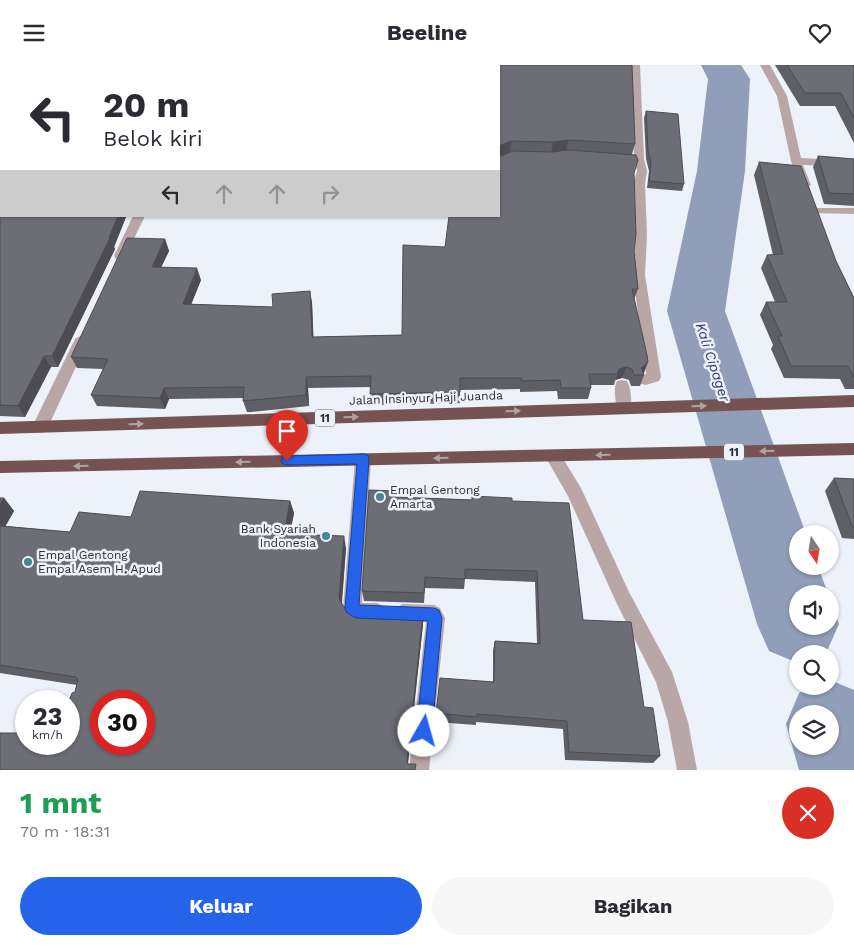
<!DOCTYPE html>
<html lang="id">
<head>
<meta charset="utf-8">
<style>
  body { margin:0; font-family:"Work Sans",sans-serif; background:#f7f7f7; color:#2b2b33; height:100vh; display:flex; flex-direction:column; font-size:19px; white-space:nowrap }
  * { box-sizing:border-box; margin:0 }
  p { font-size:16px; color:#7c7c81 }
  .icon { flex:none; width:28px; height:28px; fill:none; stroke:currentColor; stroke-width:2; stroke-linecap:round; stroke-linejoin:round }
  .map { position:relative; height:705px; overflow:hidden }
  .side { display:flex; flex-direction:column; background:#fff; flex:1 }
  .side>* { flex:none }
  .guide { position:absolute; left:0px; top:0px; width:500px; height:152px; box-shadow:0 1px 4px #0004; background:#fff; color:#2b2b33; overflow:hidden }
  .needle { width:32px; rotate:168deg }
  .tools { position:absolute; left:789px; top:460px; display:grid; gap:10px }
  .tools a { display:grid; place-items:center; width:50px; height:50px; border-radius:50%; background:#fff; box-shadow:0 1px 4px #0004; font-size:25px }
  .speed { position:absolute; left:15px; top:625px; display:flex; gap:10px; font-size:25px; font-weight:700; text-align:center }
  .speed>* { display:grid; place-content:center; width:65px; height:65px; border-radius:50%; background:#fff; box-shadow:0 1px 4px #0004; line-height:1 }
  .speed small { font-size:12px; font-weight:400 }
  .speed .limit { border:8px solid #d22; background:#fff; color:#111 }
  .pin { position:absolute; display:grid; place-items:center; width:42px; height:42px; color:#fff; margin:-51px -21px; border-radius:50% 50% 50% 0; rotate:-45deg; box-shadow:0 0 5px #0007 }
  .pin .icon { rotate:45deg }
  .me { position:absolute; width:55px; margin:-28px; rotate:7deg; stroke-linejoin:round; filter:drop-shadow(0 0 4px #0008) }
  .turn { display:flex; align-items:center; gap:18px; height:105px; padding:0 20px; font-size:22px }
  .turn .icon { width:65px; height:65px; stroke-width:2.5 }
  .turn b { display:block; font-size:35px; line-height:42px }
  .lanes { display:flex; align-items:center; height:48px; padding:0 20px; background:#0003; justify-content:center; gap:25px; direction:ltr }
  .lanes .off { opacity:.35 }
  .round { display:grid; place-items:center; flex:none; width:52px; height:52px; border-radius:26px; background:#f7f7f7 }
  .summary { display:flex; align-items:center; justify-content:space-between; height:85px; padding:0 20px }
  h1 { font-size:30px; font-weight:700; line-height:38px; color:#1e9e55 }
  .button { display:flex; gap:10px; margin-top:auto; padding:10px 20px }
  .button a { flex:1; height:58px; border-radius:30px; background:#2563eb; color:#fff; font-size:20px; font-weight:700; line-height:58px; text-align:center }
  .button a+a { background:#f7f7f7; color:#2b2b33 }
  header { display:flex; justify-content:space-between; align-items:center; height:65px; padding:0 20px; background:#fff; font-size:22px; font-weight:700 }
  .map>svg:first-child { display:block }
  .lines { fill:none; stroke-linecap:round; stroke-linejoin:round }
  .river { fill:#909eb9; fill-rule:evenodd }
  .street { fill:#b8a7a6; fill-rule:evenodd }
  .highway { fill:#745352; fill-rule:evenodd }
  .wall { fill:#5e5e65 }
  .shaded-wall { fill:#4c4c52 }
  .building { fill:#6d6d75; stroke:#4c4c52; fill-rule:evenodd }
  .oneway { fill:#b0a2a6 }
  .route { fill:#2563eb; stroke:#184099 }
  .poi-dot { fill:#418891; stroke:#edf1fa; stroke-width:2 }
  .labels { text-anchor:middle; stroke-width:5; stroke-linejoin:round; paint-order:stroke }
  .shield { fill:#edf1fa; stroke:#66686d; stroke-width:1 }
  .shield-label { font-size:11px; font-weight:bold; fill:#2c2d31 }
  .street-label { font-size:12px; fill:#2c2d31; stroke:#edf1fa }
  .poi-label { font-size:12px; fill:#2c2d31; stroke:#edf1fa; text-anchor:start }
  .water-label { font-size:14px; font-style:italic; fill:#2d3f67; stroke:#edf1fa }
</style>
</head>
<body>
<header><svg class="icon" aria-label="menu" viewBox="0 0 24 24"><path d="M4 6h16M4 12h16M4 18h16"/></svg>Beeline<svg class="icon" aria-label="heart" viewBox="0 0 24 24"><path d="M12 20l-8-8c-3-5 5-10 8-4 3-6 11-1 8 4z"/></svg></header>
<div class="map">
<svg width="854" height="705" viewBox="0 0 854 705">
  <rect width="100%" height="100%" fill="#edf1fa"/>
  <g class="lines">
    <path class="river" d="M701 0H741L750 14 745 106 725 246 806 469H798V501H818L828 529H798V561H830V535L839 559 827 586 821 589H798V598L769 586 757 559 667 246 697 106 708 14Z
      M830 615 854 625V705H799L786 659 799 628 814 621H830ZM798 649H830V681H798Z"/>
    <path class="street" d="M630 0H640L644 94 647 106 645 119 647 170 645 210 661 312 659 316 646 320 641 319 639 315 641 311 646 309 633 210 635 170 633 119 637 106 634 94Z
      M760 0H770L787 31 801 93 854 96V102L803 100 811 120 805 123 801 122 791 96 777 31Z
      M814 143H854V149L810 148 808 146 810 144Z
      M133 151H145L124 194H116L114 191Z
      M81 271 86 273 88 276 48 362 45 366 40 368 35 366 32 362 74 276 76 273Z
      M622 315 627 316C631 323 633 339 629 346L624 348 619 346C615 339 613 323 617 316Z
      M553 385 559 387 581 423 629 527 672 607 688 657 697 705H677L668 657 656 617 617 539 568 431 545 391 547 387Z
      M363 388 369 389 371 394 362 538H377L383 541 386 547 383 553C372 558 357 556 346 550L343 544 355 394 357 389Z
      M403 539 434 540 440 543 445 553 429 705H409L426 557H403L397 554 394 548 397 542Z"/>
    <path class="highway" d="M854 330V342L0 369V357Z
      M854 378V390L0 408V396Z"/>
  </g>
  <path class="wall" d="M0 0H271L270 1H1V15H0Z
    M328 0H632L635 79 632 89 634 110V186L638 224 634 235 644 310 640 321H631L629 315 622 313 615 315 614 320H590L591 323 588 334H558L557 326 520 327V324L460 325V338L372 340 371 322 308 323 309 341 251 347H247L243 336V333L169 334 165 344 97 341 91 330 103 304 77 303 71 292 165 174 169 186 161 202 201 215 191 239 273 242 312 237 313 272 402 270 445 182 499 1H328Z
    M775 0H854V78L835 41H800Z
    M646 46 684 119 682 126 647 123 649 106 646 94 644 53Z
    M818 91 854 94V141L824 139 813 102Z
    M759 97 836 196 854 233V324H845L840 314 784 313 771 284 773 280 760 250 766 237H775L761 203 767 190H773L754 110Z
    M0 111 126 152 114 182 115 184 58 302H51L25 352 0 351Z
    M834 413 854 414V474L842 473 825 426Z
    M396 426V432L512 436 583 555 644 642 660 691 653 698 565 695 563 664 476 657V660L436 657V648L493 617V585L495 576 537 578 535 517 465 514 464 524 425 523 424 538 364 536 362 526Z
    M0 433H4L14 446 5 461 70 467 131 452 290 436 294 448 290 469 346 483 342 538 343 541 354 546 423 548V559L408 699 416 705 69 679 75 627 77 620 0 608Z"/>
  <path class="shaded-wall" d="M263 0H271L270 1H262Z
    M360 0H366V1H359Z
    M568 75 566 86 551 88 553 77Z
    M511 76 510 87 499 91V81Z
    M118 151H126V152L114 182 115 184 58 302 52 291Z
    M165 174 169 186 156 213 152 202Z
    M197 203 201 215 187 250 183 239Z
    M310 226 312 237 314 283 312 272Z
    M44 291 51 302 25 352 18 341Z
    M648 297 644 308 642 310 641 303Z
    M626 302 622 313 615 315 614 320 619 304Z
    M306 312 308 323 309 341 306 330Z
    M164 323 169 334 165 344 160 333Z
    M4 433 14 446 0 471V440Z
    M290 436 294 448 287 481 284 469Z
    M344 471 346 483 341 544 339 533Z
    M423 548V559L407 705V697Z"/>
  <path class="building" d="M0 0H263L262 1H1V5H0Z
    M427 0H632L635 79 568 75 553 77 511 76 499 81V1H427Z
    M787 0H854V53L841 28H805Z
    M646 46 678 49 684 119 649 116 651 98 648 86Z
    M568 85 636 90 638 95 634 108 636 169 634 186 638 224H632L647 290 648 297 641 303 644 310H634L632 304 626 302 619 304 617 309H589L591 323H561L560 315 522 316 521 313H460V327L370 329 371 311 306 312V330L243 336 244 322 164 323 160 333 91 330 108 294 71 292 127 173 165 174 152 202 197 203 183 239 273 242 272 229 310 226 312 272 402 270 403 180 445 182 449 151H499V89L501 91 513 86 553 87Z
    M818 91 854 94V129L829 128Z
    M759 97 801 101 836 196 854 233V312L848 301H791L778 271H782L766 237H787L767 190 783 189Z
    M0 111H1V151H118L109 173H110L52 291H44L18 341 0 340Z
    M834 413 854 414V462L852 461Z
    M369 425 396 426 395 432 472 435V431L512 433V436L569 438 583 555 631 557 644 642 653 643 660 691 569 687 567 656 477 649V652L436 648 440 613 494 617 495 576 540 579 537 506 465 504V514L425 512 424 528 362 526Z
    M140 426 290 436 284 469 344 471 339 533 343 541 354 546 423 548 407 697 408 699H416L415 705H0V668H26V679H69V636L72 628 75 627 78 614 76 612 0 600V461L70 467 79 447 131 452ZM101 636H144V679H101Z
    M0 433H4L0 440Z"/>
  <defs><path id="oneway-solid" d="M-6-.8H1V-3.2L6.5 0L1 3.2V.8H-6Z" transform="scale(1.25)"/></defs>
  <g class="oneway">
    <use href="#oneway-solid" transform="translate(699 341) rotate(-2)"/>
    <use href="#oneway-solid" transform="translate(513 346) rotate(-2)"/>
    <use href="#oneway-solid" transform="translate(351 352) rotate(-2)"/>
    <use href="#oneway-solid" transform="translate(136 359) rotate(-2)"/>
    <use href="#oneway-solid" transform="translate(767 386) rotate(179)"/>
    <use href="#oneway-solid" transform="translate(603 390) rotate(179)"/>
    <use href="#oneway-solid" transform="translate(441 393) rotate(179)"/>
    <use href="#oneway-solid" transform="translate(243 397) rotate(179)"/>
    <use href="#oneway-solid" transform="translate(81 401) rotate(179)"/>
  </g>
  <path class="route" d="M363 389 368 390 369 394 359 540 434 543 439 545 442 553 432 666 429 671 424 673 418 671 416 666 428 556 356 553 347 548 345 544 357 399 287 400 283 399 281 396 283 392 287 391Z"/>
  <g class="poi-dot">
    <circle cx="380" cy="432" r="5"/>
    <circle cx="326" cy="471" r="5"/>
    <circle cx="28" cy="497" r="5"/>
  </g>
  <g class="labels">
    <g class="shield">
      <rect x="315" y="344.5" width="20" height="17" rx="4"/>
      <rect x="724" y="378.5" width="20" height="17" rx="4"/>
    </g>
    <g class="shield-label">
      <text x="325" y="357">11</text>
      <text x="734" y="391">11</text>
    </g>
    <g class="street-label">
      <text transform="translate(426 333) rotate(-2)" y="4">Jalan Insinyur Haji Juanda</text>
    </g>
    <g class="poi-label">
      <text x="390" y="429">Empal Gentong<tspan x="390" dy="14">Amarta</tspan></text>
      <text x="316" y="468" text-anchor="end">Bank Syariah<tspan x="316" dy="14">Indonesia</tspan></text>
      <text x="38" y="494">Empal Gentong<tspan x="38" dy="14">Empal Asem H. Apud</tspan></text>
    </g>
    <g class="water-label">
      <text transform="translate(713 297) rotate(72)" y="5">Kali Cipager</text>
    </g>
  </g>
</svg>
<div class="tools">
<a><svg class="needle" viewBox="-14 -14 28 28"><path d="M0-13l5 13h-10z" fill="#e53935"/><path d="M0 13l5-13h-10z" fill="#7c7c81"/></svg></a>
<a><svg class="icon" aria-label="sound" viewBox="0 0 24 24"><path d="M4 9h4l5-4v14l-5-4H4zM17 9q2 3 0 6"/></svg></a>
<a><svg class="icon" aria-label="search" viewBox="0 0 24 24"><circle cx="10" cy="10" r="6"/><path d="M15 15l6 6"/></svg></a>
<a><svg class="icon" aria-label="layers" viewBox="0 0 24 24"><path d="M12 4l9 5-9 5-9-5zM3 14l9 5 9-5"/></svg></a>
</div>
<div class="speed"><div>23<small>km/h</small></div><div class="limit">30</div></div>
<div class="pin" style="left:287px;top:396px;background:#d93025"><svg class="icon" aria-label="arrive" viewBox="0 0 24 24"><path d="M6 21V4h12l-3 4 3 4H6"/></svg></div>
<svg class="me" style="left:424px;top:666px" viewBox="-20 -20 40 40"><circle r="19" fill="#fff"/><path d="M0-13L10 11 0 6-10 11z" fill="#2563eb"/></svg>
<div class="guide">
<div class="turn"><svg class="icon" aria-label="left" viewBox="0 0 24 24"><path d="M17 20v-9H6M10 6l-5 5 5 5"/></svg><div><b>20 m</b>Belok kiri</div></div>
<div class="lanes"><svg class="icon" aria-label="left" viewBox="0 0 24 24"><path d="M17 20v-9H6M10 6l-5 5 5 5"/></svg><svg class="icon off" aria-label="ahead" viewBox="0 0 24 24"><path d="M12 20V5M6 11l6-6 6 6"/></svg><svg class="icon off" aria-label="ahead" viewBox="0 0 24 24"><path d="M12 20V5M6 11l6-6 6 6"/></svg><svg class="icon off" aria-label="right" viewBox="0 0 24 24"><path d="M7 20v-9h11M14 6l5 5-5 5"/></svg></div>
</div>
</div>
<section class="side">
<div class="summary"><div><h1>1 mnt</h1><p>70 m · 18:31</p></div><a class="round" style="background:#d93025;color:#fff"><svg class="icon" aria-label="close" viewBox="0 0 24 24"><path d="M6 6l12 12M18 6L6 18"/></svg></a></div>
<div class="button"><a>Keluar</a><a>Bagikan</a></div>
</section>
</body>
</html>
